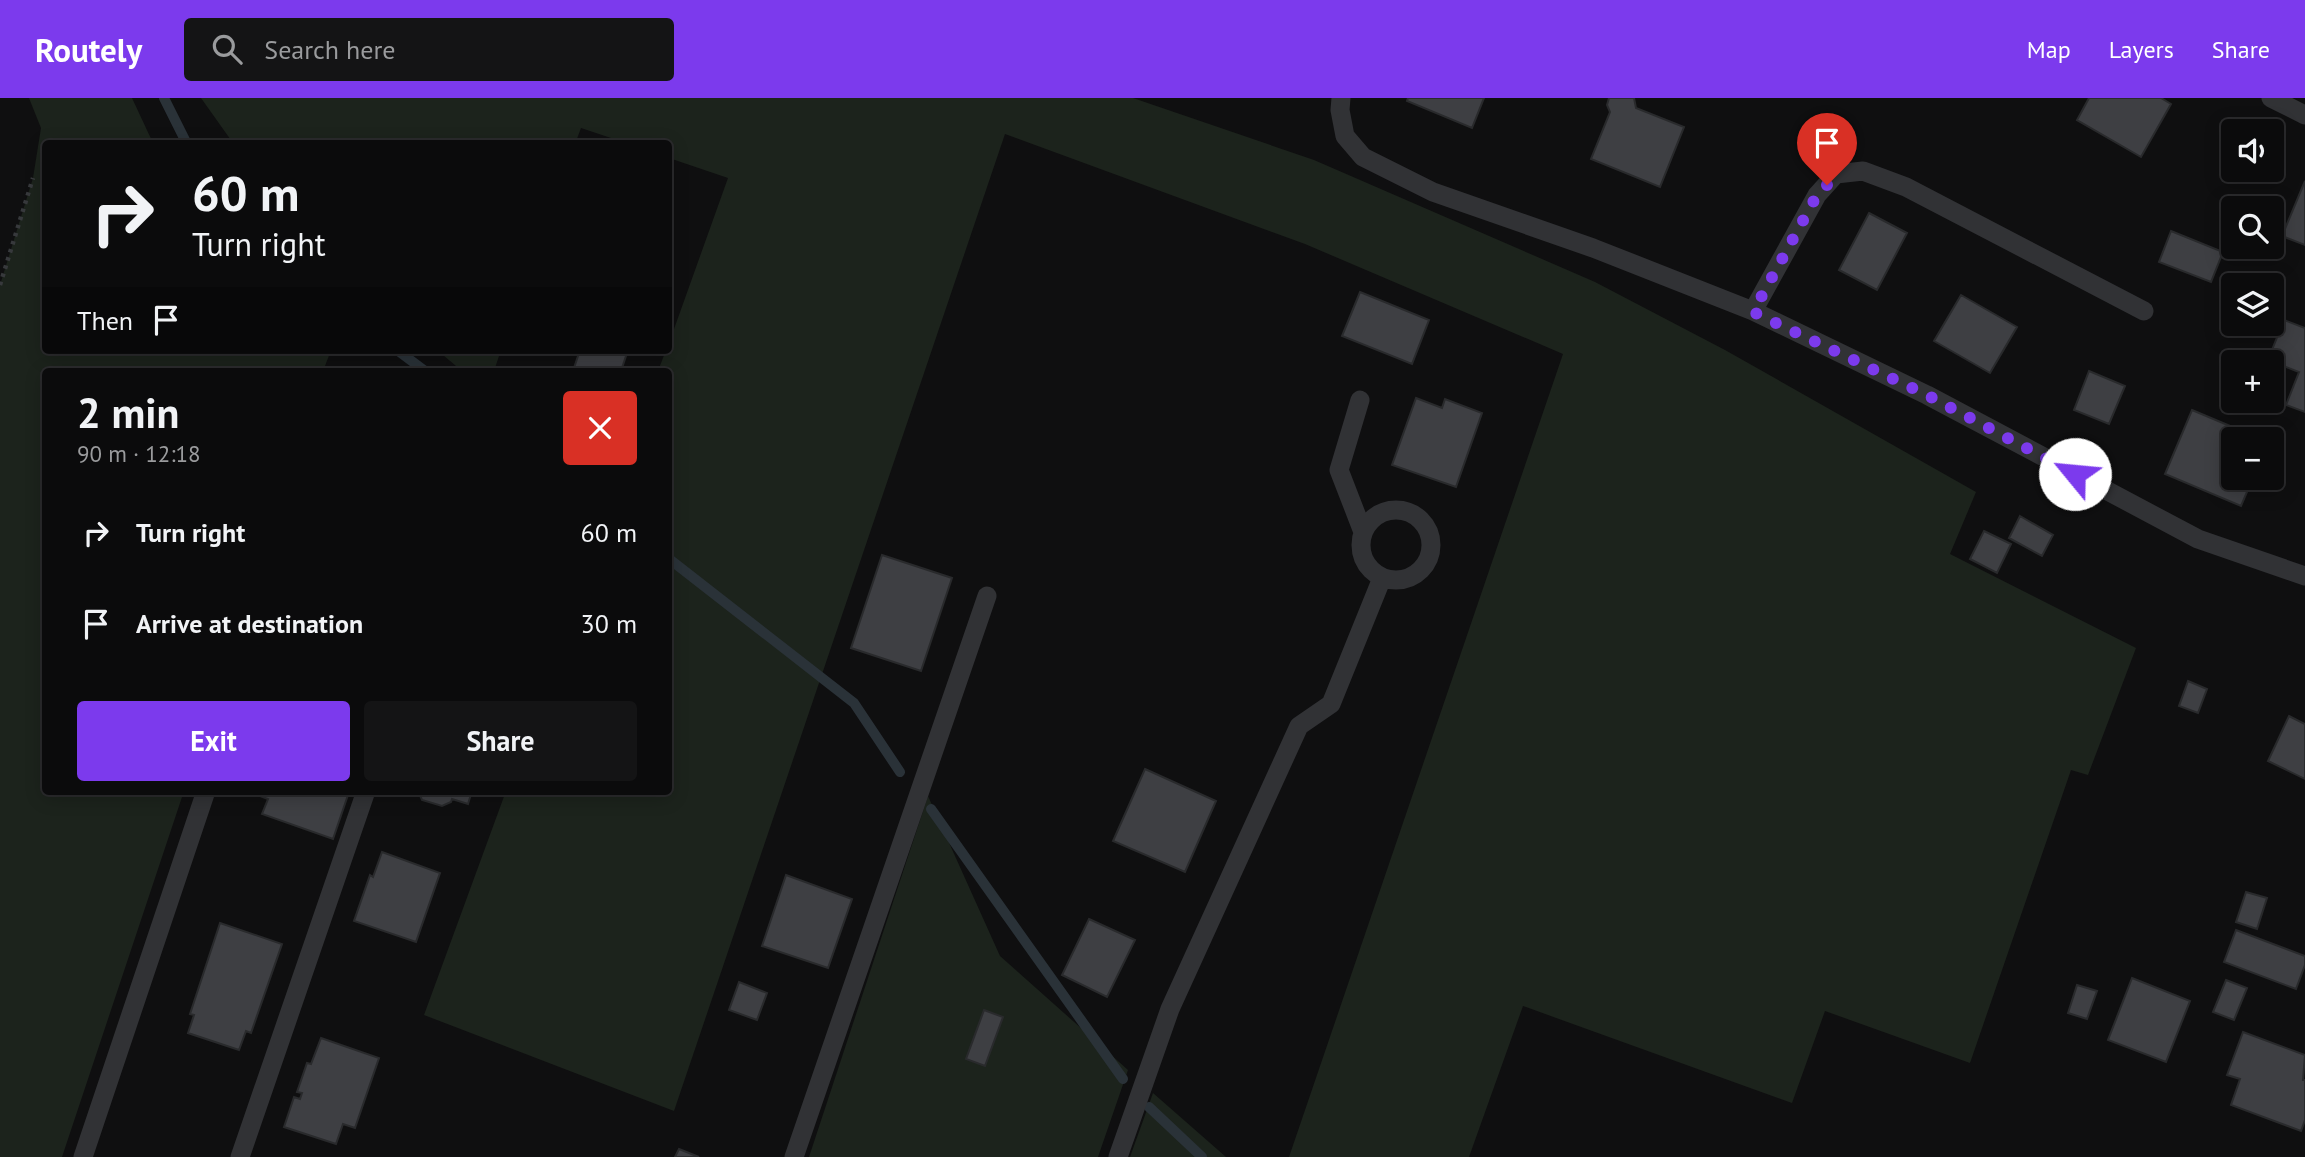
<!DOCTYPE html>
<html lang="en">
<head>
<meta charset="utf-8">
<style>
  body { margin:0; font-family:"PT Sans",sans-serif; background:#141415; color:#f1f3f6; height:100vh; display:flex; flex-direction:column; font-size:26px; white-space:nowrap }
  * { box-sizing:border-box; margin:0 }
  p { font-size:23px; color:#9a9b9d }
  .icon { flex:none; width:38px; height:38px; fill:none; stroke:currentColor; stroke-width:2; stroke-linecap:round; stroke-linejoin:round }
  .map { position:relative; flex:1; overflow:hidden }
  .details { position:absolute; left:42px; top:270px; width:630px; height:427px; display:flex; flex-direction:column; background:#0b0b0c; border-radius:7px; box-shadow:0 4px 18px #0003,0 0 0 2px #2b2b2d }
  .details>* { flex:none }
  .guide { position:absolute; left:42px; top:42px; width:630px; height:214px; border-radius:7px; box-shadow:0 4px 18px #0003,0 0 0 2px #2b2b2d; background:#0b0b0c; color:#f1f3f6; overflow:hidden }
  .fabs { position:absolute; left:2221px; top:21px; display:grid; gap:14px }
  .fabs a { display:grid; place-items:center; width:63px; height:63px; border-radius:7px; background:#0b0b0c; box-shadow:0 4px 18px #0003,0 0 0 2px #2b2b2d; font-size:35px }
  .pin { position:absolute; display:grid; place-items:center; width:60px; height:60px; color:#fff; margin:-72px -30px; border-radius:50% 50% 50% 0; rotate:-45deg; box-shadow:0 0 7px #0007 }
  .pin .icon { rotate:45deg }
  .me { position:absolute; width:77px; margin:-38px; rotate:298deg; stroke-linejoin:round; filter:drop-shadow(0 0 5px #0008) }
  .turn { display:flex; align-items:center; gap:24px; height:147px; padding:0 35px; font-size:32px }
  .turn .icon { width:91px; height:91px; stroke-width:2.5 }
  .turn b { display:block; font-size:49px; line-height:60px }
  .then { display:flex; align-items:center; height:66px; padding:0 35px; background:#0003; gap:14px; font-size:26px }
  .round { display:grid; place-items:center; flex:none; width:74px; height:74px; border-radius:7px; background:#141415 }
  .headline { display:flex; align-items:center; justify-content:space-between; height:119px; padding:0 35px }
  h1 { font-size:42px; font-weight:700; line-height:52px }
  .primary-button { display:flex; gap:14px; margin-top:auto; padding:14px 35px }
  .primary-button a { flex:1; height:80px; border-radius:7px; background:#7c3aed; color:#fff; font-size:28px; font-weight:700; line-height:80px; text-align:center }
  .primary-button a+a { background:#141415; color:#f1f3f6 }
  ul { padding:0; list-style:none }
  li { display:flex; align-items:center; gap:21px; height:91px; padding:0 35px }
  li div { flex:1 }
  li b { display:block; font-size:26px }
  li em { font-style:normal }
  header { display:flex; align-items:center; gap:42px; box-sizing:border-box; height:98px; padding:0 35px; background:#7c3aed; color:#fff }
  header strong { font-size:33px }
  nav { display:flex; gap:38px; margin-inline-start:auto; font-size:24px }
  .search { width:490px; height:63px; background:#141415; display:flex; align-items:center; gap:18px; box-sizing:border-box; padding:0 24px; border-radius:7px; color:#9a9b9d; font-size:26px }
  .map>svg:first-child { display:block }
  .green { fill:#1c231c }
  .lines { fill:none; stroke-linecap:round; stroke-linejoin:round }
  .stream { stroke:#2a3238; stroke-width:10 }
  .building { fill:#3e3f43; stroke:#292a2c; stroke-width:2 }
  .path { stroke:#37393c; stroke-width:4.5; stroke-dasharray:3.5 5; stroke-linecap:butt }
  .lane { stroke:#313235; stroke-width:19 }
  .route { stroke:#7c3aed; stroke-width:12; stroke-dasharray:0 21.6 }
</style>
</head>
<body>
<header>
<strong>Routely</strong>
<div class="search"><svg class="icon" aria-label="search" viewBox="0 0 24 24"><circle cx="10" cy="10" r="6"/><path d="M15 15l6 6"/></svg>Search here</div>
<nav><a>Map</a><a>Layers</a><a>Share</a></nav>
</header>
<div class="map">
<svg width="2305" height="1059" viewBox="0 0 2305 1059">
  <rect width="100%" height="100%" fill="#0f0f10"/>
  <path class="green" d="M29 0H132L153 45 46 46V252H327L330 255 323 273H46V693H184L62 1059H0V187L33 80 41 30Z
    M201 0H1133L1314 62 1595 184 1725 252 1976 394 1950 456 2136 550 2088 677 2071 672 1970 965 1825 913 1792 1005 1523 908 1469 1059H1289L1563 256 1305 146 1005 36 674 1013 424 917 506 693H668V273H658L666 252H668L669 245 728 80 669 60 668 46 626 45 581 30 575 46 233 45Z
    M437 252H501L494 273H462Z
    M928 698 1000 858 1128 972 1098 1059H809Z
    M1153 995 1226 1059H1130Z"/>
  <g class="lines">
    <path class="stream" d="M164 0 187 46
      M397 252 425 273
      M668 460 854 605 900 674
      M931 711 1123 981
      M1149 1009 1202 1059"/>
  </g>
  <path class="building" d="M1408 0H1484L1472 30 1407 3Z
    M1609 0H1634L1636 10 1684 29 1660 89 1591 61 1610 14 1607 7Z
    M2089 0H2161L2171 6 2141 59 2077 22Z
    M2305 83V147L2282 138Z
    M1869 115 1907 135 1877 192 1839 172Z
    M2171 133 2223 154 2211 184 2159 164Z
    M1360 194 1429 222 1412 266 1342 238Z
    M1961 197 2017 229 1990 275 1934 243Z
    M2284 222 2305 230V314L2286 307 2299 274 2268 262Z
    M580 252H628L621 273H573Z
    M2089 273 2125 288 2109 326 2074 312Z
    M1416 300 1442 310 1445 301 1482 315 1456 389 1392 367Z
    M2192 312 2261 341H2233V380H2253L2241 408 2165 376Z
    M2020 418 2053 437 2042 458 2009 440Z
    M1984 433 2011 446 1997 475 1970 461Z
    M882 457 952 480 921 573 851 550Z
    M2188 583 2207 591 2198 615 2179 608Z
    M2289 618 2305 626V681L2268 663Z
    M1145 671 1216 703 1185 774 1113 743Z
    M256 693H334L348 697 333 741 262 716 268 701 255 696Z
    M418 693H472L468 706 452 701 451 704 442 708 422 702Z
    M382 754 440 775 416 844 354 823 370 777 373 779Z
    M786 777 852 801 828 870 762 848Z
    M2246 794 2267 800 2257 831 2236 824Z
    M1089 821 1135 842 1107 899 1062 877Z
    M220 825 282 846 251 935 246 933 239 952 188 935 194 917 190 916Z
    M2236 832 2305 858V867L2296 891 2224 864Z
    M2132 880 2190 903 2166 964 2108 942Z
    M2226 882 2247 890 2234 922 2213 914Z
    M739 884 767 895 757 922 729 912Z
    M2077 887 2097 893 2087 921 2068 915Z
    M984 912 1003 919 985 968 966 961Z
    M2243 934 2305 957 2303 982H2305V1022L2301 1033 2231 1007 2240 981 2227 977Z
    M321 940 379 960 355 1030 343 1026 336 1046 284 1029 294 999 300 1001 302 995 297 994 307 965 311 966Z
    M679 1051 699 1059H675Z"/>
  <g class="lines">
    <path class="path" d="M0 187 33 80"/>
    <path class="lane" d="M1341 0 1340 12 1345 38 1363 59 1433 94 1593 150 1753 213 1927 297 2198 441 2305 478
      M2271 0 2305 17
      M1753 213 1817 97 1836 76 1863 73 1906 89 2144 213
      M1360 302 1339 372 1363 434
      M1361 447a35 35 0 1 1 70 0a35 35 0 1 1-70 0Z
      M83 1059 206 693
      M240 1059 366 693
      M794 1059 987 498
      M1118 1059 1170 911 1299 628 1331 606 1382 480"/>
  </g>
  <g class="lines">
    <path class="route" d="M1827 87 1817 97 1753 214 1927 297 2075 376"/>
  </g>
</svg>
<div class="fabs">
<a><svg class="icon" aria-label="sound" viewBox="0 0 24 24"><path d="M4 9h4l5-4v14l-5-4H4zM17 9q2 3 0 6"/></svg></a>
<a><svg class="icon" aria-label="search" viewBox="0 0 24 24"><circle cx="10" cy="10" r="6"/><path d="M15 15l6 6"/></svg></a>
<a><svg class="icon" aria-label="layers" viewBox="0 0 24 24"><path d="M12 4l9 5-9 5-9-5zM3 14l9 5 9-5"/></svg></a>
<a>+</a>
<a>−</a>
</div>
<div class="pin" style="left:1827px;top:87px;background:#d93025"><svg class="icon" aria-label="arrive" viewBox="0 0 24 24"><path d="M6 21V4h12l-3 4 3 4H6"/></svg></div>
<svg class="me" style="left:2075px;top:376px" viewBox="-20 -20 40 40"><circle r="19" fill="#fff"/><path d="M0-13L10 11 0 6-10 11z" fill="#7c3aed"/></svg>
<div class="guide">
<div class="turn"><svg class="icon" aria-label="right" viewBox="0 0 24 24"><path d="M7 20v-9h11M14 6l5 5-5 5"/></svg><div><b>60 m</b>Turn right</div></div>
<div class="then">Then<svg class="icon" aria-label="arrive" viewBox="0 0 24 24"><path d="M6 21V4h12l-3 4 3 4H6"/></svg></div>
</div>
<section class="details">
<div class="headline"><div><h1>2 min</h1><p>90 m · 12:18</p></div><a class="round" style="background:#d93025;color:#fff"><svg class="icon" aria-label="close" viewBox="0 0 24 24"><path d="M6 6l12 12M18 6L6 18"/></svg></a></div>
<ul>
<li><svg class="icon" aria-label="right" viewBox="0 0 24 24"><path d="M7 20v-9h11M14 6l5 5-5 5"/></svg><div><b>Turn right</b></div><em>60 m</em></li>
<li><svg class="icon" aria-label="arrive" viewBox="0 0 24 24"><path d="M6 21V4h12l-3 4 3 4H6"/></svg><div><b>Arrive at destination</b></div><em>30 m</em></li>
</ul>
<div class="primary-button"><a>Exit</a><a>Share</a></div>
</section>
</div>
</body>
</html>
